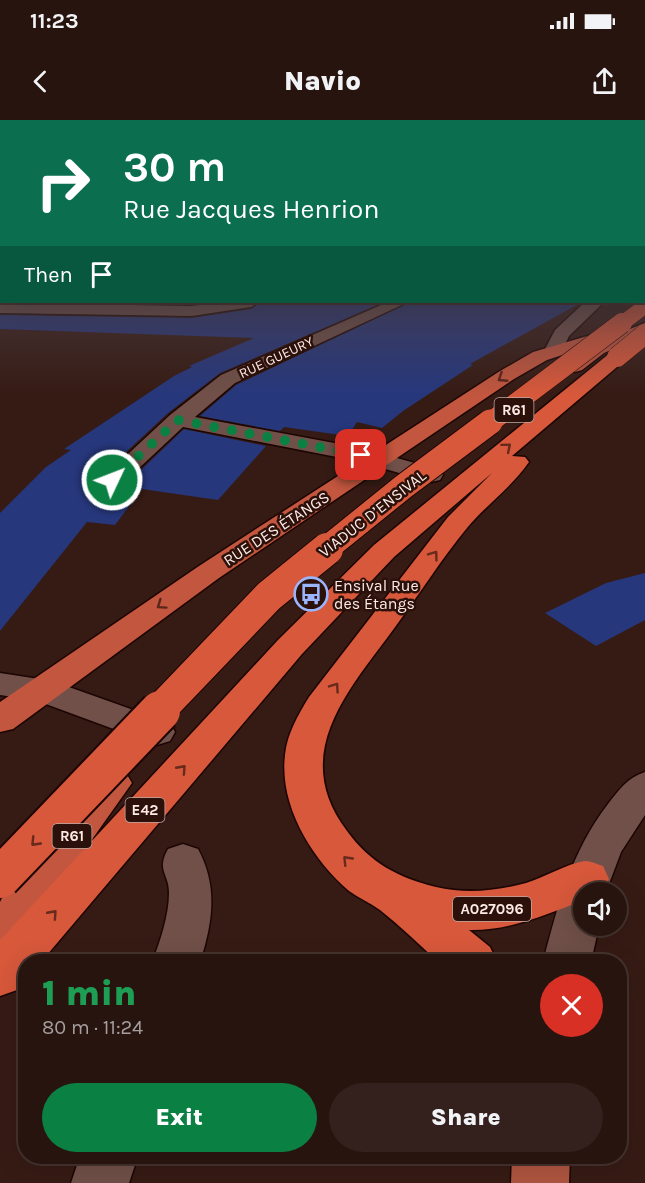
<!DOCTYPE html>
<html lang="en">
<head>
<meta charset="utf-8">
<style>
  body { margin:0; font-family:Karla,sans-serif; background:#34211d; color:#f1f3f6; height:100vh; display:flex; flex-direction:column; font-size:22px; white-space:nowrap }
  * { box-sizing:border-box; margin:0 }
  p { font-size:20px; color:#a59e9e }
  .icon { flex:none; width:33px; height:33px; fill:none; stroke:currentColor; stroke-width:2; stroke-linecap:round; stroke-linejoin:round }
  .map { position:relative; flex:1; overflow:hidden }
  .drawer { position:absolute; left:18px; top:834px; width:609px; height:210px; display:flex; flex-direction:column; background:#28140f; border-radius:24px; box-shadow:0 6px 24px #0002,0 0 0 2px #44332f }
  .drawer>* { flex:none }
  .top-card { position:absolute; left:0px; top:0px; width:645px; height:183px; box-shadow:0 6px 24px #0002,0 0 0 2px #44332f; background:#0b6e4f; color:#fff; overflow:hidden }
  .controls { position:absolute; left:573px; top:762px; display:grid; gap:12px }
  .controls a { display:grid; place-items:center; width:54px; height:54px; border-radius:50%; background:#28140f; box-shadow:0 6px 24px #0002,0 0 0 2px #44332f; font-size:30px }
  .pin { position:absolute; display:grid; place-items:center; width:51px; height:51px; color:#fff; margin:-26px; border-radius:12px; box-shadow:0 3px 9px #0006 }
  .me { position:absolute; width:66px; margin:-33px; rotate:47deg; stroke-linejoin:round; filter:drop-shadow(0 0 4px #0008) }
  .turn { display:flex; align-items:center; gap:21px; height:126px; padding:0 24px; font-size:27px }
  .turn .icon { width:78px; height:78px; stroke-width:2.5 }
  .turn b { display:block; font-size:42px; line-height:51px }
  .then { display:flex; align-items:center; height:57px; padding:0 24px; background:#0003; gap:12px; font-size:22px }
  .round { display:grid; place-items:center; flex:none; width:63px; height:63px; border-radius:32px; background:#34211d }
  .overview { display:flex; align-items:center; justify-content:space-between; height:102px; padding:0 24px }
  h1 { font-size:36px; font-weight:800; line-height:45px; color:#1e9e55 }
  .cta { display:flex; gap:12px; margin-top:auto; padding:12px 24px }
  .cta a { flex:1; height:69px; border-radius:36px; background:#0b8043; color:#fff; font-size:24px; font-weight:800; line-height:69px; text-align:center }
  .cta a+a { background:#34211d; color:#f1f3f6 }
  .status { display:flex; justify-content:space-between; align-items:center; height:42px; padding:0 30px; background:#28140f; direction:ltr }
  .status svg { height:16px; fill:currentColor }
  header { display:flex; justify-content:space-between; align-items:center; height:78px; padding:0 24px; background:#28140f; font-size:27px; font-weight:800 }
  .map>svg:first-child { display:block }
  .building { fill:#26377c }
  .lines { fill:none; stroke-linecap:round; stroke-linejoin:round }
  .minor-casing { stroke:#1c0502; stroke-width:3 }
  .tertiary-casing { stroke:#1c0502; stroke-width:3 }
  .primary-casing { stroke:#1c0502; stroke-width:3 }
  .trunk-casing { stroke:#1c0502; stroke-width:3 }
  .motorway-casing { stroke:#1c0502; stroke-width:3 }
  .minor { fill:#705048; fill-rule:evenodd }
  .tertiary { fill:#705048; fill-rule:evenodd }
  .primary { fill:#ae5540; fill-rule:evenodd }
  .trunk { fill:#c2563e; fill-rule:evenodd }
  .motorway { fill:#d7583b; fill-rule:evenodd }
  .motorway-bridge-far4-casing { stroke:#1c0502; stroke-width:16; stroke-linecap:butt }
  .motorway-bridge-far3-casing { stroke:#1c0502; stroke-width:21; stroke-linecap:butt }
  .motorway-bridge-far2-casing { stroke:#1c0502; stroke-width:27; stroke-linecap:butt }
  .motorway-bridge-far1-casing { stroke:#1c0502; stroke-width:34; stroke-linecap:butt }
  .motorway-bridge-casing { stroke:#1c0502; stroke-width:44; stroke-linecap:butt }
  .motorway-bridge-far4 { stroke:#d7583b; stroke-width:15 }
  .motorway-bridge-far3 { stroke:#d7583b; stroke-width:20 }
  .motorway-bridge-far2 { stroke:#d7583b; stroke-width:25 }
  .motorway-bridge-far1 { stroke:#d7583b; stroke-width:32 }
  .motorway-bridge { stroke:#d7583b; stroke-width:40 }
  .oneway { stroke:#59261a }
  .oneway2 { stroke:#682a1c }
  .route { stroke:#0b8043; stroke-width:10; stroke-dasharray:0 18 }
  .labels { text-anchor:middle; stroke-width:5; stroke-linejoin:round; paint-order:stroke }
  .far-street-label { font-size:14px; fill:#fdeae5; stroke:#2c110b }
  .shield { fill:#2c110b; stroke:#bea9a4; stroke-width:1.5 }
  .shield-label { font-size:15px; font-weight:bold; fill:#fdeae5 }
  .street-label { font-size:16px; fill:#fdeae5; stroke:#2c110b }
  .poi-label { font-size:16px; fill:#fdeae5; stroke:#2c110b; text-anchor:start }
</style>
</head>
<body>
<div class="status"><b>11:23</b><svg viewBox="0 0 49 12"><path d="M0 12V9h3v3zM5 12V6h3v6zM10 12V3h3v9zM15 12V0h3v12zM26 1h20v11H26zM47 4h2v5h-2z"/></svg></div>
<header><svg class="icon" aria-label="back" viewBox="0 0 24 24"><path d="M15 5l-7 7 7 7"/></svg>Navio<svg class="icon" aria-label="share" viewBox="0 0 24 24"><path d="M12 15V3M7 8l5-5 5 5M5 13v7h14v-7"/></svg></header>
<div class="map">
<svg width="645" height="1063" viewBox="0 0 645 1063">
  <rect width="100%" height="100%" fill="#361b14"/>
  <path class="building" d="M48 182H209L192 184Z
    M261 182H384L220 253 168 293 98 358 101 366 112 369 123 367 184 309 266 326 218 380 142 369 115 405 87 402 0 511V393L46 347 71 330 64 329 174 256 192 247 189 246 254 218 0 209V195L192 198 251 189Z
    M410 182H582L470 244 473 245 403 291 382 308 357 302 348 316 284 307 280 311 200 296 236 265Z
    M645 453V500L596 526 545 493 606 463Z"/>
  <g class="lines">
    <defs>
      <path id="minor" d="M222 182H259L251 187 192 196 0 193V183L192 186Z
        M388 182H408L235 263 195 297 361 328 440 350 443 355 440 360 431 362 357 341 183 307 121 365 112 367 103 365 100 360 170 295 221 255Z
        M585 182H601V185L569 216 560 235H546L544 231 555 210Z
        M0 553 52 561 170 603 175 612 170 621 157 625 35 580 0 575Z
        M183 724 198 729C218 766 213 802 200 842H152C160 822 169 795 169 773 169 753 156 751 168 729Z
        M80 1036H138L129 1063H71Z"/>
      <path id="tertiary" d="M645 652V695L621 732 606 772H584V806H599L591 842H543C558 785 571 732 608 684 619 670 627 658 645 652Z"/>
      <path id="primary" d="M512 1036H570L569 1063H511Z"/>
      <path id="trunk" d="M645 203V214L604 233 582 250 575 252 565 246 590 226 547 240 514 259 219 458 13 609 0 612V582L199 446 500 251 533 232 601 212 610 217Z
        M112 649 126 653 132 663 42 790 17 845 0 851V782L8 766 98 653Z"/>
      <path id="motorway" d="M644 129H645V137H644Z
        M617 231 626 237 624 241 512 336 525 337 529 342C512 367 486 385 467 408 442 438 421 472 398 503 352 567 287 632 347 711 370 743 399 758 436 767 466 774 496 771 526 763 545 757 566 744 585 741 591 741 597 744 603 746L609 759 603 772H584V780C548 794 509 811 469 810L490 827 497 842H438C419 824 400 806 380 790 370 783 359 778 349 771 312 739 279 686 285 635 287 614 298 595 309 577L448 397 492 353 394 437 302 534 41 842H26V860L17 870 0 876V820L278 520 374 425 610 233Z"/>
    </defs>
    <use href="#minor" class="minor-casing"/>
    <use href="#tertiary" class="tertiary-casing"/>
    <use href="#primary" class="primary-casing"/>
    <use href="#trunk" class="trunk-casing"/>
    <use href="#motorway" class="motorway-casing"/>
    <use href="#minor" class="minor"/>
    <use href="#tertiary" class="tertiary"/>
    <use href="#primary" class="primary"/>
    <use href="#trunk" class="trunk"/>
    <use href="#motorway" class="motorway"/>
    <defs>
      <path id="motorway-bridge-far4" d="M620 205 645 186"/>
      <path id="motorway-bridge-far3" d="M617 237 645 214
        M488 304 622 203"/>
      <path id="motorway-bridge-far2" d="M325 430 403 367 490 302"/>
      <path id="motorway-bridge-far1" d="M158 592 269 476 327 429"/>
      <path id="motorway-bridge" d="M0 758 160 591"/>
    </defs>
    <use href="#motorway-bridge-far4" class="motorway-bridge-far4-casing"/>
    <use href="#motorway-bridge-far3" class="motorway-bridge-far3-casing"/>
    <use href="#motorway-bridge-far2" class="motorway-bridge-far2-casing"/>
    <use href="#motorway-bridge-far1" class="motorway-bridge-far1-casing"/>
    <use href="#motorway-bridge" class="motorway-bridge-casing"/>
    <use href="#motorway-bridge-far4" class="motorway-bridge-far4"/>
    <use href="#motorway-bridge-far3" class="motorway-bridge-far3"/>
    <use href="#motorway-bridge-far2" class="motorway-bridge-far2"/>
    <use href="#motorway-bridge-far1" class="motorway-bridge-far1"/>
    <use href="#motorway-bridge" class="motorway-bridge"/>
  </g>
  <defs><path id="oneway-chevron" d="M-2-3.5L2.5 0L-2 3.5" fill="none" stroke-width="1.6" stroke-linecap="round" stroke-linejoin="round" transform="scale(1.5)"/></defs>
  <g class="oneway">
    <use href="#oneway-chevron" transform="translate(502 258) rotate(147)"/>
    <use href="#oneway-chevron" transform="translate(161 485) rotate(145)"/>
  </g>
  <g class="oneway2">
    <use href="#oneway-chevron" transform="translate(507 327) rotate(-40)"/>
    <use href="#oneway-chevron" transform="translate(434 435) rotate(-54)"/>
    <use href="#oneway-chevron" transform="translate(335 567) rotate(-55)"/>
    <use href="#oneway-chevron" transform="translate(182 649) rotate(-48)"/>
    <use href="#oneway-chevron" transform="translate(35 722) rotate(134)"/>
    <use href="#oneway-chevron" transform="translate(347 740) rotate(-134)"/>
    <use href="#oneway-chevron" transform="translate(53 794) rotate(-48)"/>
  </g>
  <linearGradient id="sky" x2="0" y2="1"><stop stop-color="#1e0f0b"/><stop offset="0.46" stop-color="#4c3f45"/><stop offset="1" stop-color="#4c3f45" stop-opacity="0"/></linearGradient>
  <rect width="645" height="275" fill="url(#sky)"/>
  <g class="lines">
    <path class="route" d="M112 360 178 300 361 335"/>
  </g>
  <defs>
    <symbol id="bus-ring" viewBox="-11 -11 22 22"><circle r="9.5" fill="#2c110b" stroke="#9bb5fd" stroke-width="1.5"/><path d="M-5-6H5V4H4V6H2V4H-2V6H-4V4H-5ZM-3.5-4V0h7V-4ZM-3.5 1.2v1.5H-2V1.2ZM2 1.2v1.5H3.5V1.2Z" fill="#9bb5fd"/></symbol>
  </defs>
  <g fill-rule="evenodd">
    <use href="#bus-ring" x="292" y="455" width="38" height="38"/>
  </g>
  <g class="labels">
    <g class="far-street-label">
      <text transform="translate(276 237) rotate(-25)" y="5">RUE GUEURY</text>
    </g>
    <g class="shield">
      <rect x="494.5" y="278" width="39" height="24" rx="4.5"/>
      <rect x="125.5" y="678" width="39" height="24" rx="4.5"/>
      <rect x="52.5" y="704" width="39" height="24" rx="4.5"/>
      <rect x="453" y="777" width="78" height="24" rx="4.5"/>
    </g>
    <g class="shield-label">
      <text x="514" y="295">R61</text>
      <text x="145" y="695">E42</text>
      <text x="72" y="721">R61</text>
      <text x="492" y="794">A027096</text>
    </g>
    <g class="street-label">
      <text transform="translate(372 393) rotate(-38)" y="6">VIADUC D’ENSIVAL</text>
      <text transform="translate(276 408) rotate(-33)" y="6">RUE DES ÉTANGS</text>
    </g>
    <g class="poi-label">
      <text x="334" y="471">Ensival Rue<tspan x="334" dy="18">des Étangs</tspan></text>
    </g>
  </g>
</svg>
<div class="controls">
<a><svg class="icon" aria-label="sound" viewBox="0 0 24 24"><path d="M4 9h4l5-4v14l-5-4H4zM17 9q2 3 0 6"/></svg></a>
</div>
<div class="pin" style="left:361px;top:335px;background:#d93025"><svg class="icon" aria-label="arrive" viewBox="0 0 24 24"><path d="M6 21V4h12l-3 4 3 4H6"/></svg></div>
<svg class="me" style="left:112px;top:360px" viewBox="-20 -20 40 40"><circle r="17" fill="#0b8043" stroke="#fff" stroke-width="3"/><path d="M0-11L8 9 0 5-8 9z" fill="#fff"/></svg>
<div class="top-card">
<div class="turn"><svg class="icon" aria-label="right" viewBox="0 0 24 24"><path d="M7 20v-9h11M14 6l5 5-5 5"/></svg><div><b>30 m</b>Rue Jacques Henrion</div></div>
<div class="then">Then<svg class="icon" aria-label="arrive" viewBox="0 0 24 24"><path d="M6 21V4h12l-3 4 3 4H6"/></svg></div>
</div>
<section class="drawer">
<div class="overview"><div><h1>1 min</h1><p>80 m · 11:24</p></div><a class="round" style="background:#d93025;color:#fff"><svg class="icon" aria-label="close" viewBox="0 0 24 24"><path d="M6 6l12 12M18 6L6 18"/></svg></a></div>
<div class="cta"><a>Exit</a><a>Share</a></div>
</section>
</div>
</body>
</html>
